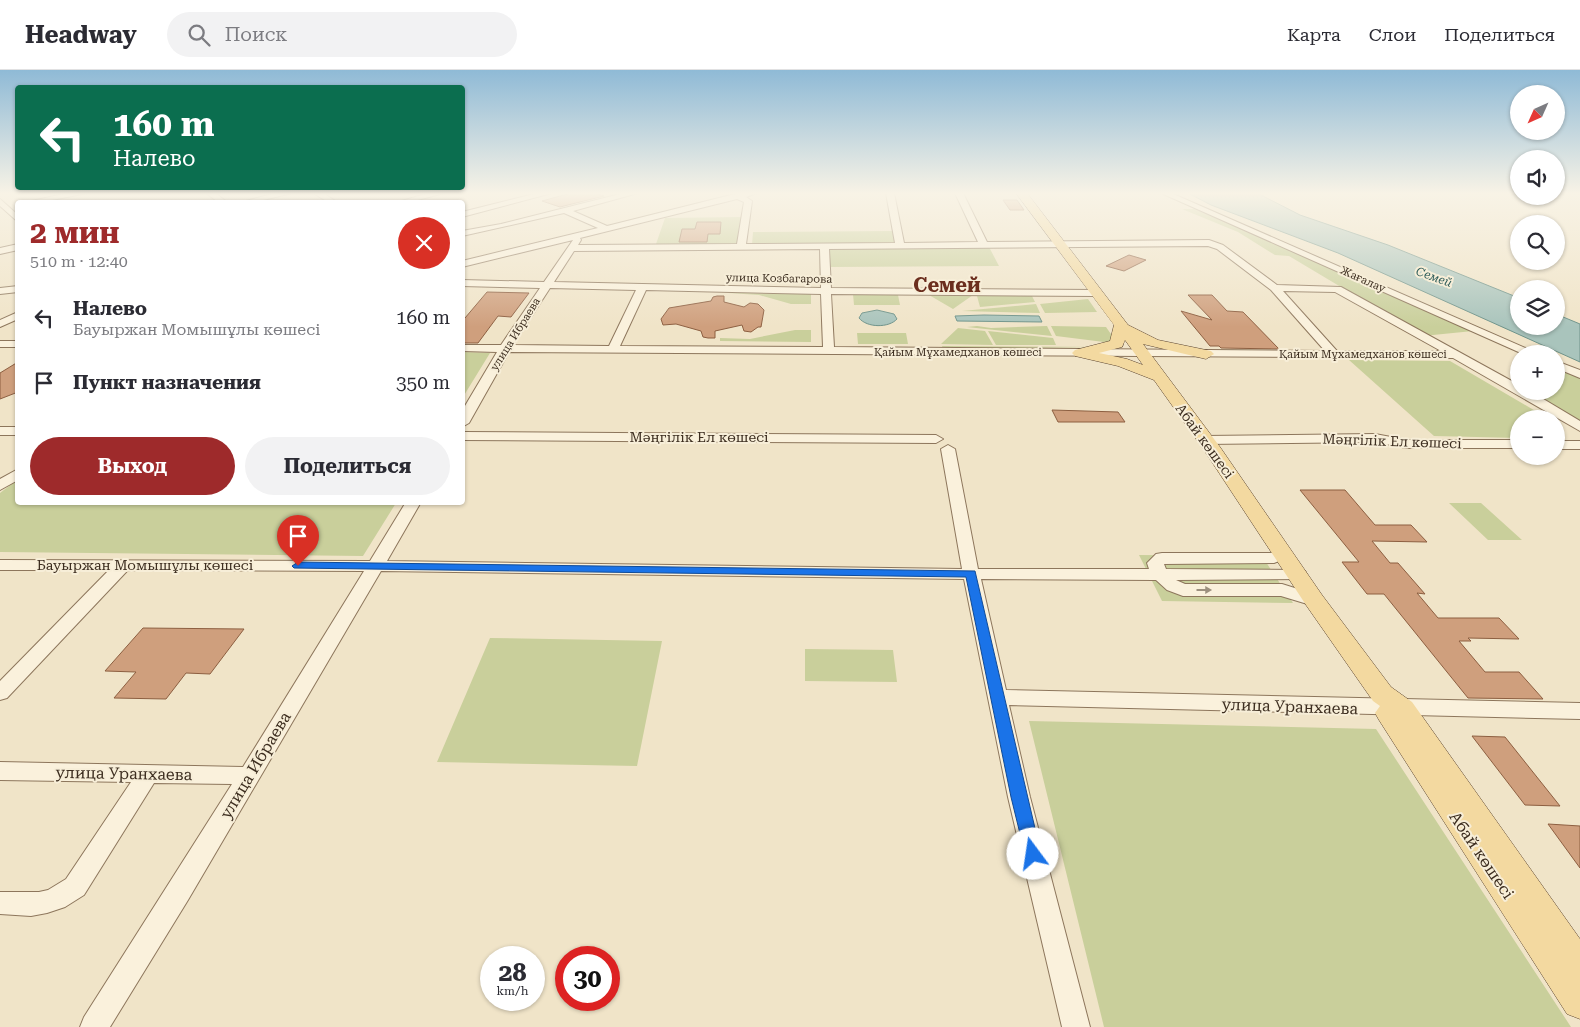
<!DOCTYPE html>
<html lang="ru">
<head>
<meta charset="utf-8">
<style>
  body { margin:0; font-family:"Roboto Serif",serif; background:#f2f2f3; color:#2b2b33; height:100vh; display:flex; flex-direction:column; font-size:19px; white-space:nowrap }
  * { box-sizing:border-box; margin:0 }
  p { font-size:16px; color:#7c7c81 }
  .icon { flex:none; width:28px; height:28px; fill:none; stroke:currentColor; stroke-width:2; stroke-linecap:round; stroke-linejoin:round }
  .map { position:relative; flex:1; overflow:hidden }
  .drawer { position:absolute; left:15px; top:130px; width:450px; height:305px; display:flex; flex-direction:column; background:#fff; border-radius:5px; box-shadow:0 1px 4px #0004 }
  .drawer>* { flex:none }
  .guide { position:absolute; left:15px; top:15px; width:450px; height:105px; border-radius:5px; box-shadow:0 1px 4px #0004; background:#0b6e4f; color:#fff; overflow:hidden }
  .needle { width:32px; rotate:225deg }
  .buttons { position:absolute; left:1510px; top:15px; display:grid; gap:10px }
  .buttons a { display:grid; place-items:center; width:55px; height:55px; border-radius:50%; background:#fff; box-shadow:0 1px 4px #0004; font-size:25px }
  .speed { position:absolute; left:480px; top:876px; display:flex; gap:10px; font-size:25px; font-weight:700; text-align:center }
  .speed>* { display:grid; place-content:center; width:65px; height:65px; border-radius:50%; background:#fff; box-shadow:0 1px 4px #0004; line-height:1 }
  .speed small { font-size:12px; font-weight:400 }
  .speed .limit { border:8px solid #d22; background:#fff; color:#111 }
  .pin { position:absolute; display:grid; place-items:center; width:42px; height:42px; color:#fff; margin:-51px -21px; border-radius:50% 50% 50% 0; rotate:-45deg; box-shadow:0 0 5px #0007 }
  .pin .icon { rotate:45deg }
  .me { position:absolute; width:55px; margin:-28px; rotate:346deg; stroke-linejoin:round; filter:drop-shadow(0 0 4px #0008) }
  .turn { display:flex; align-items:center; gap:18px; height:105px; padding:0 15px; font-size:22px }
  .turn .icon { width:65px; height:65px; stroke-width:2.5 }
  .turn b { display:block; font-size:35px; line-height:42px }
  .round { display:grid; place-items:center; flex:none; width:52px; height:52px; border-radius:26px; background:#f2f2f3 }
  .headline { display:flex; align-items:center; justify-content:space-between; height:85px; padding:0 15px }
  h1 { font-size:30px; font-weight:700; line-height:38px; color:#9e2a2b }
  .primary-button { display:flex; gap:10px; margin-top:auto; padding:10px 15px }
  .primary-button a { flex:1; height:58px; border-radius:30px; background:#9e2a2b; color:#fff; font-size:20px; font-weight:700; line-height:58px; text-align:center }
  .primary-button a+a { background:#f2f2f3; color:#2b2b33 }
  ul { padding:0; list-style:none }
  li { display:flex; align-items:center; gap:15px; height:65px; padding:0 15px }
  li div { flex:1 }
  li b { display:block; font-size:19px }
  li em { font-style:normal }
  header { display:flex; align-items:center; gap:30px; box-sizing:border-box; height:70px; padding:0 25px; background:#fff; border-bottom:1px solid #e1e1e2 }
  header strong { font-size:24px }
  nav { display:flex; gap:28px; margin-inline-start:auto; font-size:18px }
  .search { width:350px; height:45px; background:#f2f2f3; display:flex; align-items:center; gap:12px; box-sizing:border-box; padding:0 18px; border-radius:28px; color:#7c7c81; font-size:19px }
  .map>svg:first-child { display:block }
  .green { fill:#c9cf9b }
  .water { fill:#a9c4bc; stroke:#6f938a }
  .building { fill:#cf9f7d; stroke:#8d5f41 }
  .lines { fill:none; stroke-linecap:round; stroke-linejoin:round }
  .minor-casing { stroke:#8d765c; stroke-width:2 }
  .major-casing { stroke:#5b4430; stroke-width:1 }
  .minor { fill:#faf1dc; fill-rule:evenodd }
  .major { fill:#f3d9a0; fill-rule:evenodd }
  .oneway { fill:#9c907e }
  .route { fill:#1a73e8; stroke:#114b97 }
  .labels { text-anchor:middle; stroke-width:4; stroke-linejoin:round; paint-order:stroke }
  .far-street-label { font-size:11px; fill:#3d2e20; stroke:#f7eed8 }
  .far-water-label { font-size:12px; font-style:italic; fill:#2f5d5a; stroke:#f7eed8 }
  .street-label { font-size:14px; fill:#3d2e20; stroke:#f7eed8 }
  .near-street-label { font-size:16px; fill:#3d2e20; stroke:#f7eed8 }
  .far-town-label { font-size:20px; font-weight:bold; fill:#6b2e1e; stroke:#f7eed8 }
</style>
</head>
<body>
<header>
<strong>Headway</strong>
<div class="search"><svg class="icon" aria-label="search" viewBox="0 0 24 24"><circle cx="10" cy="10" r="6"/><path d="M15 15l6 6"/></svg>Поиск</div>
<nav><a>Карта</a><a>Слои</a><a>Поделиться</a></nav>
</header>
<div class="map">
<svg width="1580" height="957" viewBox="0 0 1580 957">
  <rect width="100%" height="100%" fill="#f0e4c8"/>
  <path class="green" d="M1182 139H1195L1473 261 1423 266 1289 186 1275 185 1238 162Z
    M743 147 740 174H656L665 148Z
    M894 161 898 174 752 175 753 162Z
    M989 177 999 196 828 197 825 178Z
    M728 223 811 224V234H791L759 225Z
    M853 224 898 225 900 235H854Z
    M929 225H973L953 239Z
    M977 226H1032L1035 232 980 237Z
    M1088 229 1097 242 1045 243 1040 234Z
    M1036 234 1040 243 962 241Z
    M977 256 991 258 1047 256 1052 266 967 257Z
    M1051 256 1106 257 1113 267 1112 273 1056 266Z
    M958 258 985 261 993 275 941 274Z
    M795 260H811V272L720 271V268L750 269Z
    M988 261 1053 268 1056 275H996Z
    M857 263H906L908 274H858Z
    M942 276 1101 277 943 279Z
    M463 282 490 283 463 327 462 282Z
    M1349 290 1450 291 1549 349H1519V368L1434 366Z
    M1565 302 1580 308V352L1527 321H1556V303Z
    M17 410 18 432 396 433 363 486 0 482V423Z
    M1449 433H1481L1522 470H1488Z
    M1139 485 1262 486 1293 533 1162 531Z
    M490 568 662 571 637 696 437 692Z
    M805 579 893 580 897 612 805 611Z
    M1029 651 1376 659 1571 957H1104Z"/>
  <path class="water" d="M1188 123H1257L1300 145 1388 175 1519 228V256H1556V244L1580 254V292L1338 183 1211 135Z
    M877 240 894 244 897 249C889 258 867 258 859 248L862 243Z
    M984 245 1039 246 1042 252 957 251 955 246Z"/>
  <path class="building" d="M571 123H595L604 126 560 137 542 131Z
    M1003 130H1017L1024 140H1010Z
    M697 152H721L720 164H708L707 172H679L682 159H695Z
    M1129 185 1146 190 1124 201 1106 196Z
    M487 222 529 223 511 247 498 246 478 273H462V248H465Z
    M1188 225H1212L1227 241 1243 242 1279 279 1221 278 1219 276H1210L1181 241 1212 250Z
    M717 226H724V232L744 237 750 233 758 234 764 240 761 257H758L751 262 744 261 742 255 715 261V268H708L703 267 701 261 676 254 663 255 661 249 669 238 711 231 713 227Z
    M18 292V322L0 329V303Z
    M1052 340 1118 342 1125 352H1058Z
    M1300 420H1345L1375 455H1411L1427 472 1372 471 1390 493H1398L1425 524 1417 523 1438 548H1499L1519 569 1468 568 1471 571H1459L1485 602H1519L1543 629 1468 628 1384 524H1367L1342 492H1359Z
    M143 558 244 559 210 604 186 603 166 629 114 628 136 602 105 601Z
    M1472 666 1505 667 1560 736 1525 735Z
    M1548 754 1580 756V798Z"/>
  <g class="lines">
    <defs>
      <path id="minor" d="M68 123H87L42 132H27Z
        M206 123H215L227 132H218Z
        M276 123H292L255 132H242Z
        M313 123H323L337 132H328Z
        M429 123H444L410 132H398Z
        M538 123H552L462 147V142Z
        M624 123H638L573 141 607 156 735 124 757 123 746 127 752 131 746 174 895 173 886 123H894L904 173 978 172 955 123H963L987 172 1209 170 1223 175 1277 215 1341 217 1519 315V321H1530L1580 351V361L1453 288 509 282 469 353 462 357V341L497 282 462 281V275H501L540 218 462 216V210L544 212 573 170 462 197V191L598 158 564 143 462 166V161L501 154ZM737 129 744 132 737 174 578 175 581 170 580 168ZM1208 176 1217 179 1271 220 1325 281 834 277 831 224 1096 226 1101 223 1096 220 831 218 829 179ZM820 179 821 218 554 212 574 181ZM550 218 636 220 609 276 513 275ZM646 220 821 224 823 277 620 276ZM1283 221 1335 222 1441 281H1337Z
        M1161 123H1171L1539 284H1523Z
        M0 129 18 145V152L0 136Z
        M18 174V180L0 184V178Z
        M18 216V222L0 224V218Z
        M18 242V249L0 257V250Z
        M0 271H18V277H0Z
        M1556 291 1580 300V308L1556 298Z
        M0 357H18V365H0Z
        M462 362 936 365 943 369 936 373 462 370Z
        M1375 364 1407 370H1519V378H1407L1375 372 1205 374 1198 370 1205 366Z
        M1556 371H1580V379H1556Z
        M948 375 955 379 978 499H1149L1147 493 1156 484 1162 483H1271L1283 478 1289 479 1291 483 1289 487 1274 493 1164 494 1166 499 1299 500 1305 501 1307 505 1305 509 1176 510 1185 514H1282L1320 526 1323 530 1320 534 1314 536 1281 526H1183L1167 520 1156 510 981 509 1006 620 1580 633V649L1009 635 1030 727 1090 957H1062L1008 727 964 509 381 501 188 830 110 957H80L84 947 232 714 154 713 84 825 65 837 47 843 31 846 0 844V822H39L48 820 66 809 131 712 0 710V692L243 697 364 501 128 500 7 628 0 630V611L109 500H0V490L370 491 406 432H421L387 491 962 499 941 379Z
        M18 399V410L0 420V409Z"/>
      <path id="major" d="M1016 123H1027L1128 255 1158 270 1211 281 1214 284 1206 289 1143 274 1220 377 1322 525 1391 617 1412 632 1580 869V949L1567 944 1379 650 1375 643 1380 636 1373 631 1306 535 1206 383 1154 310 1118 296 1075 286 1072 283 1075 280 1110 271 1114 255ZM1125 270 1143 295 1127 289 1099 283 1122 277Z"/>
    </defs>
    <use href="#minor" class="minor-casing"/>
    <use href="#major" class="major-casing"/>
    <use href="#minor" class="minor"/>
    <use href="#major" class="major"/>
  </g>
  <defs><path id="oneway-solid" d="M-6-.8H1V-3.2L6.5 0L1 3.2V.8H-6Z" transform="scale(1.25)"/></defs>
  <use class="oneway" href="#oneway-solid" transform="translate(1204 520)"/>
  <linearGradient id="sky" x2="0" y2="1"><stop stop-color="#8fbad6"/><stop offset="0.48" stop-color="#f8f3e6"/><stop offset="1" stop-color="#f8f3e6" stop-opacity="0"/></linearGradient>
  <rect width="1580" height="257" fill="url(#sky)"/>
  <path class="route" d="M298 492 975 501 1041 784 1039 790 1033 792 1027 790 1025 784 1011 727 966 507 294 498 292 496Z"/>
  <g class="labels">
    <g class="far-street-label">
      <text transform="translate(779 208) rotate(1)" y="4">улица Козбагарова</text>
      <text transform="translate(1363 209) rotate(24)" y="4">Жағалау</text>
      <text transform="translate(515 264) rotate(-58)" y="4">улица Ибраева</text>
      <text x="958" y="286">Қайым Мұхамедханов көшесі</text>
      <text x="1363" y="288">Қайым Мұхамедханов көшесі</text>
    </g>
    <g class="far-water-label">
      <text transform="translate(1434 207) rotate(20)" y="4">Семей</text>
    </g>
    <g class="street-label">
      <text x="699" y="372">Мәңгілік Ел көшесі</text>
      <text transform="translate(1205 371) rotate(54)" y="5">Абай көшесі</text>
      <text transform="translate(1392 371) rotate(2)" y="5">Мәңгілік Ел көшесі</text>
      <text x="145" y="500">Бауыржан Момышұлы көшесі</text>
    </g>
    <g class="near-street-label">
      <text transform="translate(1290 636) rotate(2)" y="6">улица Уранхаева</text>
      <text transform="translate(255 695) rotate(-59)" y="6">улица Ибраева</text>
      <text transform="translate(124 703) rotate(1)" y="6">улица Уранхаева</text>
      <text transform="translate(1482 785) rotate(56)" y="6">Абай көшесі</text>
    </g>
    <g class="far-town-label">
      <text x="947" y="222">Семей</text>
    </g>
  </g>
</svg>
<div class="buttons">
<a><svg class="needle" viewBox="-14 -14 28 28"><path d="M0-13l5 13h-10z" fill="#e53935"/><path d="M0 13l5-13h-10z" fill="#7c7c81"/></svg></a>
<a><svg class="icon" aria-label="sound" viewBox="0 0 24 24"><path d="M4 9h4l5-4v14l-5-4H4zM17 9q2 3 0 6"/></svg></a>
<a><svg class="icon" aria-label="search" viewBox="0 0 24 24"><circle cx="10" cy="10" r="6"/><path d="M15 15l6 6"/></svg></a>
<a><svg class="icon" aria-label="layers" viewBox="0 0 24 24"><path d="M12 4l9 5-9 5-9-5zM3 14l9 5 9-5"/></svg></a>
<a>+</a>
<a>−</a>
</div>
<div class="speed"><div>28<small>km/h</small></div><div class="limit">30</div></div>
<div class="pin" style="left:298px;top:496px;background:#d93025"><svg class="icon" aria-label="arrive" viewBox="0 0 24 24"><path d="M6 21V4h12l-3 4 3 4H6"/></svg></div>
<svg class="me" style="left:1033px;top:784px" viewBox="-20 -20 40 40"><circle r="19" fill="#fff"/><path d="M0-13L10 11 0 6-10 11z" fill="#1a73e8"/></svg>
<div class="guide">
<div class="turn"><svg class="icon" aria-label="left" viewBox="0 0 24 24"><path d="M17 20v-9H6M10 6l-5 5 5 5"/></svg><div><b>160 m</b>Налево</div></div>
</div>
<section class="drawer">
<div class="headline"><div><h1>2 мин</h1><p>510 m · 12:40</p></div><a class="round" style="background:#d93025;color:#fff"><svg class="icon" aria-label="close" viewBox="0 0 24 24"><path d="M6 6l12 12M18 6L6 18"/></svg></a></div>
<ul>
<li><svg class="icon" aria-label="left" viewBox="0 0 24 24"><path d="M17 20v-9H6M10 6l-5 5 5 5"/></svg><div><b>Налево</b><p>Бауыржан Момышұлы көшесі</p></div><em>160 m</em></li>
<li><svg class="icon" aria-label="arrive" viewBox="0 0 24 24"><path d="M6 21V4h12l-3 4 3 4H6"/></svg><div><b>Пункт назначения</b></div><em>350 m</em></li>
</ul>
<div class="primary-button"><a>Выход</a><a>Поделиться</a></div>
</section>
</div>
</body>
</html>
